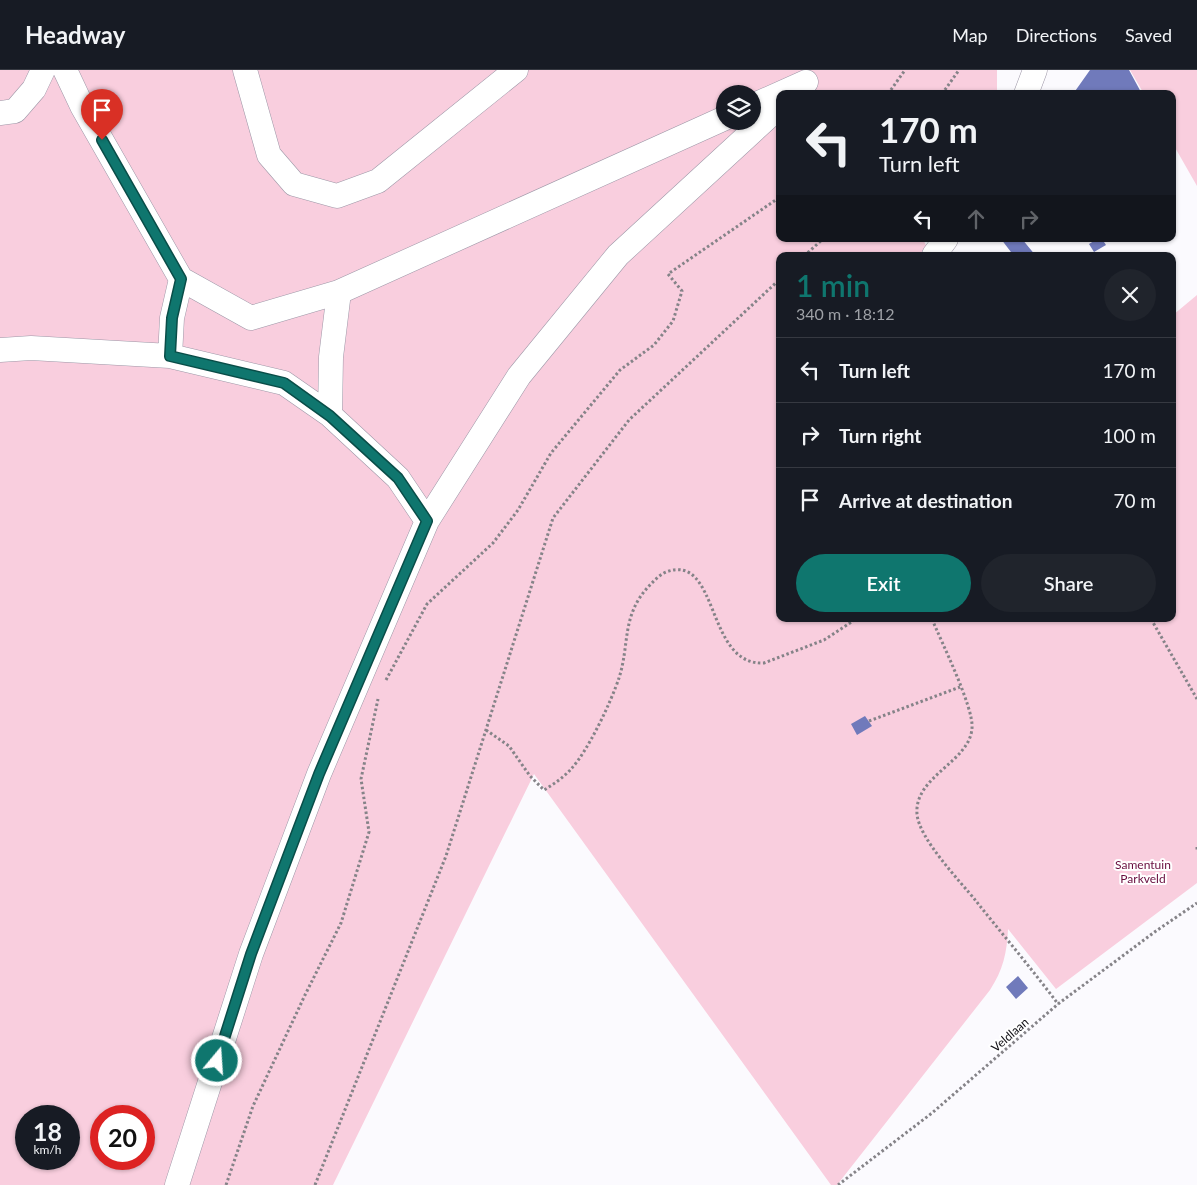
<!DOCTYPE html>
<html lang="en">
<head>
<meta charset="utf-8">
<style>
  body { margin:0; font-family:Lato,sans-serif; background:#20242c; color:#f1f3f6; height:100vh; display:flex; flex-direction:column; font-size:19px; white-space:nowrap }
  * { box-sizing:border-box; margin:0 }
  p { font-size:16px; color:#9ea1a6 }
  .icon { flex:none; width:28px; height:28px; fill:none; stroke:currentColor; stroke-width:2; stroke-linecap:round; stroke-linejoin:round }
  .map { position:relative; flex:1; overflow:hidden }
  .sheet { position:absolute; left:776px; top:182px; width:400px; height:370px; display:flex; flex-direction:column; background:#171b24; border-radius:10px; box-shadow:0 1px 4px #0004 }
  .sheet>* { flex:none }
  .banner { position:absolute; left:776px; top:20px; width:400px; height:152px; border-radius:10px; box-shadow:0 1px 4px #0004; background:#171b24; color:#f1f3f6; overflow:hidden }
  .tools { position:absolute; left:716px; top:15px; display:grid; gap:10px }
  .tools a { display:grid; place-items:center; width:45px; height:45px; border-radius:50%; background:#171b24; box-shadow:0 1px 4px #0004; font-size:25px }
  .speed { position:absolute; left:15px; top:1035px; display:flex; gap:10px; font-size:25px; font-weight:700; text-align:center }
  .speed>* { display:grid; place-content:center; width:65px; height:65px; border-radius:50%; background:#171b24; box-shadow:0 1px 4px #0004; line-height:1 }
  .speed small { font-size:12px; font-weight:400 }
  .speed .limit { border:8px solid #d22; background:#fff; color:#111 }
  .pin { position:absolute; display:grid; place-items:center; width:42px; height:42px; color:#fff; margin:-51px -21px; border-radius:50% 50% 50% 0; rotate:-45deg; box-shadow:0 0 5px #0007 }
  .pin .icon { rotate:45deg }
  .me { position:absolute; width:55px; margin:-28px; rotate:18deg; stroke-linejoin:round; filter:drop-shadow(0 0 4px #0008) }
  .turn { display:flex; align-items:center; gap:18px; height:105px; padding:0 20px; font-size:22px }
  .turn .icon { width:65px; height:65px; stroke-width:2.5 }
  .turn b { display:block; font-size:35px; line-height:42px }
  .lanes { display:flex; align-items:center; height:48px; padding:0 20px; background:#0003; justify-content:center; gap:25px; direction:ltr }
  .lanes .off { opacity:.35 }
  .round { display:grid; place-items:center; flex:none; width:52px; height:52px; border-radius:26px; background:#20242c }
  .summary { display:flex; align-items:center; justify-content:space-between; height:85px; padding:0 20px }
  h1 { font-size:30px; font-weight:600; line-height:38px; color:#0f766e }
  .button { display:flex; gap:10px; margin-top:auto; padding:10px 20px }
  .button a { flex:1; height:58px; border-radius:30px; background:#0f766e; color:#fff; font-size:20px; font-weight:600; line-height:58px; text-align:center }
  .button a+a { background:#20242c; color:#f1f3f6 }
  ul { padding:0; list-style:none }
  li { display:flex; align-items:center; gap:15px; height:65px; padding:0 20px; border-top:1px solid #363941 }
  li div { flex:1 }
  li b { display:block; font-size:19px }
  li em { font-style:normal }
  header { display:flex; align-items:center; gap:30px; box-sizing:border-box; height:70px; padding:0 25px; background:#171b24; border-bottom:1px solid #363941 }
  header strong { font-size:24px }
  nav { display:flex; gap:28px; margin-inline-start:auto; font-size:18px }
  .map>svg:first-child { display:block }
  .green { fill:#f9cede; fill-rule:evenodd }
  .building { fill:#707abb }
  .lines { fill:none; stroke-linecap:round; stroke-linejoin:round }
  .minor-casing { stroke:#9d97a7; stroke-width:25 }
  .path { stroke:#858388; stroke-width:3; stroke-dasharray:2.5 2.5; stroke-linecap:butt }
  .minor { stroke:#fff; stroke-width:24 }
  .route-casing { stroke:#0a4d48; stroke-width:12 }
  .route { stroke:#0f766e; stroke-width:9 }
  .labels { text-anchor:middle; stroke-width:4; stroke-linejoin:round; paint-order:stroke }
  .park-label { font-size:12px; fill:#680d3e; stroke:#fff }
  .street-label { font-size:12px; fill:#0e0c12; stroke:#fff }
</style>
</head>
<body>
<header>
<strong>Headway</strong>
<nav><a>Map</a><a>Directions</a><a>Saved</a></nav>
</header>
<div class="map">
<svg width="1197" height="1115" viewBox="0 0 1197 1115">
  <rect width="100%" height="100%" fill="#fbfafe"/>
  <path class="green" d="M0 0H997V24H780V169H923L931 186H780V549H1172L1173 245 1197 225V813L1056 919 1008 859C1007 883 1003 900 990 920L837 1115H831L534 704 333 1115H0ZM725 24H752V51H725ZM26 1046H69V1089H26ZM101 1046H144V1089H101Z
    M1130 0H1197V116L1173 74 1172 24H1144Z"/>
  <path class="building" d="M1090 0H1129L1142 24H1073Z
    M1001 169H1022L1036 186H1014Z
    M1097 169H1102L1106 175 1094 182 1089 174Z
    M865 646 872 656 857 665 851 654Z
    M1018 906 1028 918 1016 929 1006 917Z"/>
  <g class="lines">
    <defs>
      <path id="minor" d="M65 0 82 36 181 209 251 248 339 222 725 48
        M245 0 269 85 294 114 337 126 378 111 516 0
        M1026 24 1035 0
        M752 36 806 12
        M0 43 15 41 34 19 43 0
        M934 185 946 169
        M0 280 31 278 170 286 284 313 330 345 398 408 427 451 319 704 251 884 177 1115
        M170 286 172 248 181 209
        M330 345 331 287 339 222
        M427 451 519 306 618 185 780 36"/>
    </defs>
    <use href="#minor" class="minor-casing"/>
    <path class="path" d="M888 24 905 0
      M942 24 959 0
      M804 186 823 169
      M932 549C941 571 974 638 972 658 970 692 914 706 917 744 919 769 960 811 976 831 1003 865 1032 899 1058 934
      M1151 549 1197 629
      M386 610 427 534 493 473 518 440 551 383 620 300 654 275 673 251 682 221 668 204 780 127
      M869 651 960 617
      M486 660 509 676 530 706 544 720C554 714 564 707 571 699 588 681 611 632 619 608 630 574 621 546 649 516 654 511 659 505 666 502 720 482 705 596 764 593L824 570 856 549
      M1197 777V780
      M226 1115 253 1036 305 925 341 853 369 762 361 709 378 629
      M315 1115 446 786 553 448 629 350 780 209
      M838 1115 932 1043 1058 934 1156 861 1197 833"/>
    <use href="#minor" class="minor"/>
  </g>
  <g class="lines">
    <defs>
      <path id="route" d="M102 70 181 209 172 248 170 286 284 313 330 346 398 408 427 451 319 704 251 884 217 991"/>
    </defs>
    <use href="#route" class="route-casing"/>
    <use href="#route" class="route"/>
  </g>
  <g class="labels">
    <g class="park-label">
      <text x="1143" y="799">Samentuin<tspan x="1143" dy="14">Parkveld</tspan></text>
    </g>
    <g class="street-label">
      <text transform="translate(1010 965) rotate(-41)" y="4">Veldlaan</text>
    </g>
  </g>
</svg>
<div class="tools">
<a><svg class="icon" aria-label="layers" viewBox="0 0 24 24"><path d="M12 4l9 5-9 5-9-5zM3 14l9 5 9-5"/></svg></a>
</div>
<div class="speed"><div>18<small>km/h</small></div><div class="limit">20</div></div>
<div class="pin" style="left:102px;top:70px;background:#d93025"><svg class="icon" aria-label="arrive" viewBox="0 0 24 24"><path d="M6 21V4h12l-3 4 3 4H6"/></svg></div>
<svg class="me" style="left:217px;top:991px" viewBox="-20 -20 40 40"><circle r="17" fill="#0f766e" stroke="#fff" stroke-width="3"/><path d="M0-11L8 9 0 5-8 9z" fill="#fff"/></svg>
<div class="banner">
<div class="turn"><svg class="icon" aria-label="left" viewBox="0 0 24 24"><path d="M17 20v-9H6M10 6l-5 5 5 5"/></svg><div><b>170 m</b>Turn left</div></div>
<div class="lanes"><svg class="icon" aria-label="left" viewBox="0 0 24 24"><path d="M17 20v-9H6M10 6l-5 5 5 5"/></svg><svg class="icon off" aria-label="ahead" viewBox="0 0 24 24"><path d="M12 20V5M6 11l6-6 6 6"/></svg><svg class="icon off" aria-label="right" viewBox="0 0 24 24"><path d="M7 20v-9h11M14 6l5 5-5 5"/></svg></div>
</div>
<section class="sheet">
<div class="summary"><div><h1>1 min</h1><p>340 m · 18:12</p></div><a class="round"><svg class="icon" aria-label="close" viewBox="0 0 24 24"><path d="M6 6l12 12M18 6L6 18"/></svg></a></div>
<ul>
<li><svg class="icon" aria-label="left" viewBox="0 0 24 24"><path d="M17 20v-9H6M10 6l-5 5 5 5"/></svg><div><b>Turn left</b></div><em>170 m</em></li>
<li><svg class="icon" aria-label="right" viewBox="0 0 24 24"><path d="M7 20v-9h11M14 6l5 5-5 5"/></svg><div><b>Turn right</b></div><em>100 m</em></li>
<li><svg class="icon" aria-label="arrive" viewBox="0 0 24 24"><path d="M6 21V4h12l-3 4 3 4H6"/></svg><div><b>Arrive at destination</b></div><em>70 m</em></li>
</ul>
<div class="button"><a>Exit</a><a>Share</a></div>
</section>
</div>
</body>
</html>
